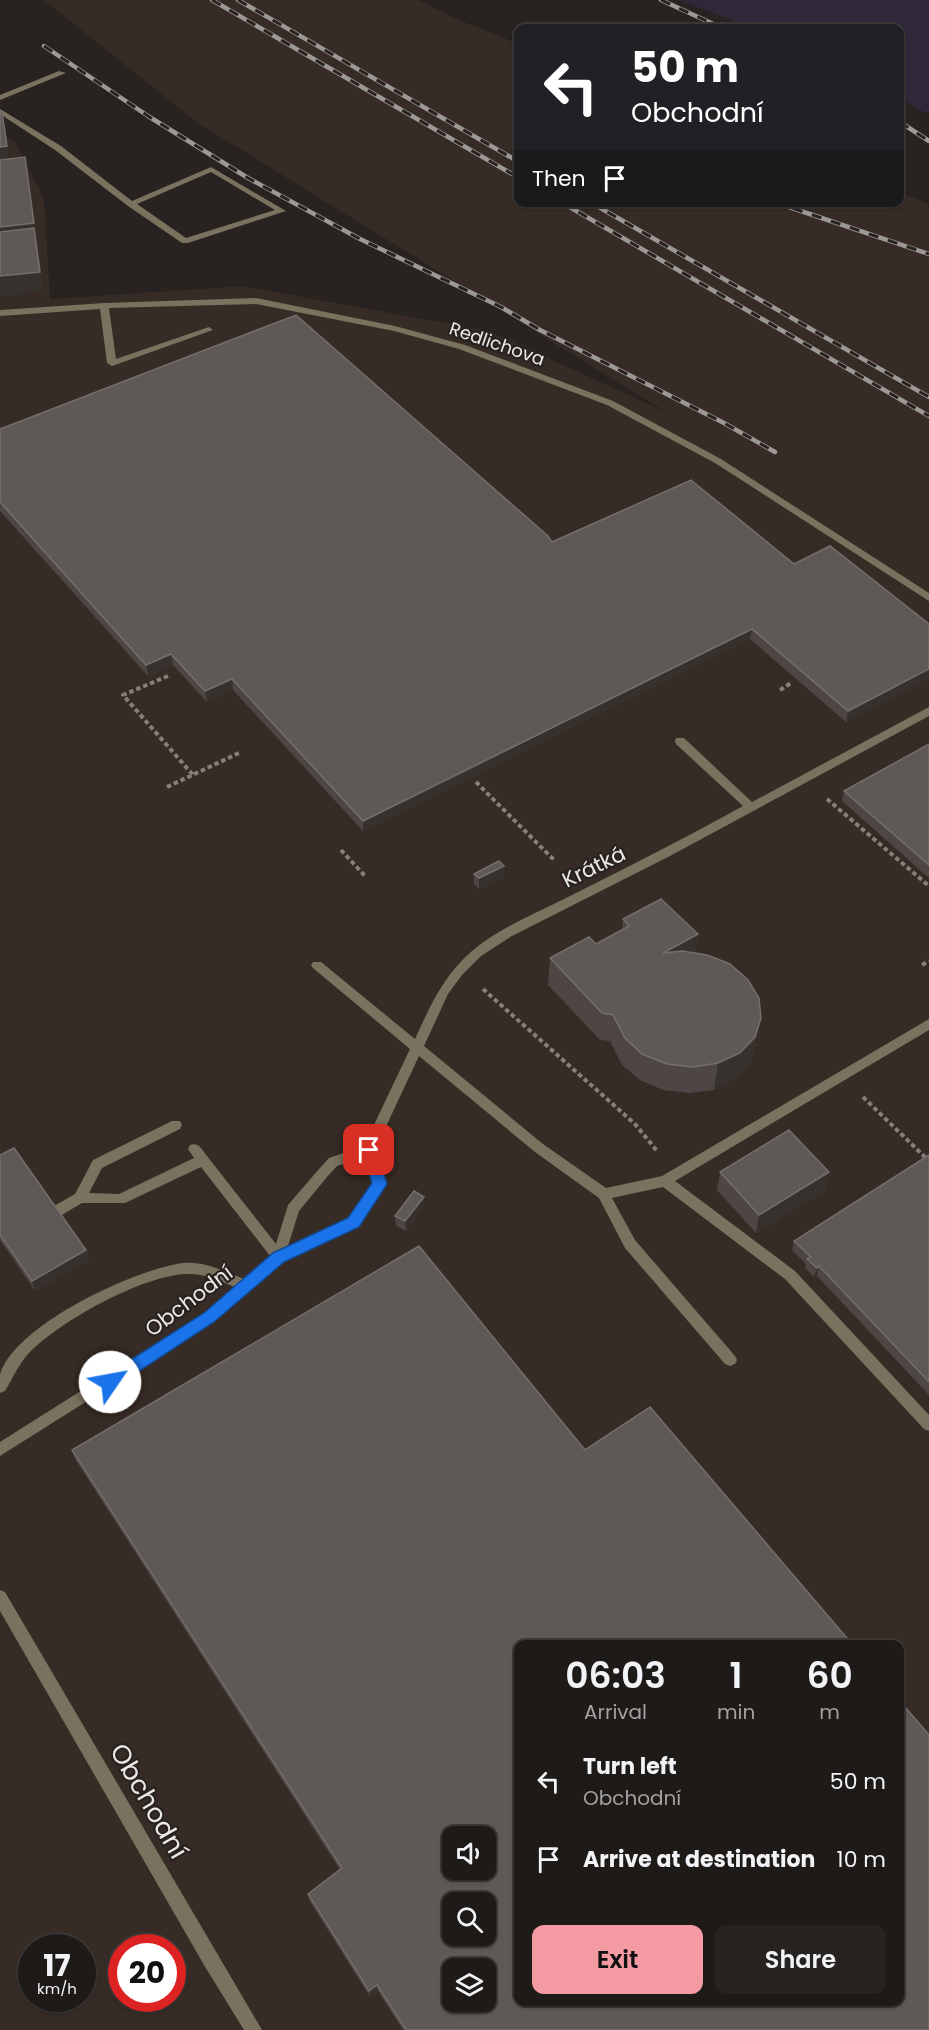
<!DOCTYPE html>
<html lang="en">
<head>
<meta charset="utf-8">
<style>
  body { margin:0; font-family:Poppins,sans-serif; background:#262321; color:#f1f3f6; height:100vh; display:flex; flex-direction:column; font-size:22px; white-space:nowrap }
  * { box-sizing:border-box; margin:0 }
  p { font-size:20px; color:#a1a1a2 }
  .icon { flex:none; width:33px; height:33px; fill:none; stroke:currentColor; stroke-width:2; stroke-linecap:round; stroke-linejoin:round }
  .map { position:relative; flex:1; overflow:hidden }
  .panel { position:absolute; left:514px; top:1640px; width:390px; height:366px; display:flex; flex-direction:column; background:#1e1a18; border-radius:12px; box-shadow:0 2px 4px #0004,0 0 0 2px #3c3837 }
  .panel>* { flex:none }
  .guide { position:absolute; left:514px; top:24px; width:390px; height:183px; border-radius:12px; box-shadow:0 2px 4px #0004,0 0 0 2px #3c3837; background:#202124; color:#fff; overflow:hidden }
  .tools { position:absolute; left:442px; top:1826px; display:grid; gap:12px }
  .tools a { display:grid; place-items:center; width:54px; height:54px; border-radius:12px; background:#1e1a18; box-shadow:0 2px 4px #0004,0 0 0 2px #3c3837; font-size:30px }
  .speed { position:absolute; left:18px; top:1934px; display:flex; gap:12px; font-size:30px; font-weight:700; text-align:center }
  .speed>* { display:grid; place-content:center; width:78px; height:78px; border-radius:50%; background:#1e1a18; box-shadow:0 2px 4px #0004,0 0 0 2px #3c3837; line-height:1 }
  .speed small { font-size:15px; font-weight:400 }
  .speed .limit { border:9px solid #d22; background:#fff; color:#111 }
  .pin { position:absolute; display:grid; place-items:center; width:51px; height:51px; color:#fff; margin:-26px; border-radius:12px; box-shadow:0 3px 9px #0006 }
  .me { position:absolute; width:66px; margin:-33px; rotate:57deg; stroke-linejoin:round; filter:drop-shadow(0 0 4px #0008) }
  .turn { display:flex; align-items:center; gap:21px; height:126px; padding:0 18px; font-size:27px }
  .turn .icon { width:78px; height:78px; stroke-width:2.5 }
  .turn b { display:block; font-size:42px; line-height:51px }
  .then { display:flex; align-items:center; height:57px; padding:0 18px; background:#0003; gap:12px; font-size:22px }
  .eta { display:flex; justify-content:space-evenly; align-items:center; height:102px; text-align:center }
  .eta b { font-size:36px; font-weight:600; line-height:42px }
  .action { display:flex; gap:12px; margin-top:auto; padding:12px 18px }
  .action a { flex:1; height:69px; border-radius:12px; background:#f49aa2; color:#111; font-size:24px; font-weight:600; line-height:69px; text-align:center }
  .action a+a { background:#262321; color:#f1f3f6 }
  ul { padding:0; list-style:none }
  li { display:flex; align-items:center; gap:18px; height:78px; padding:0 18px }
  li div { flex:1 }
  li b { display:block; font-size:22px }
  li em { font-style:normal }
  .map>svg:first-child { display:block }
  .built { fill:#362b25; fill-rule:evenodd }
  .industrial { fill:#2e2838 }
  .lines { fill:none; stroke-linecap:round; stroke-linejoin:round }
  .path { stroke:#85807d; stroke-width:4; stroke-dasharray:4.5 3; stroke-linecap:butt }
  .lane { fill:#7a715e; fill-rule:evenodd }
  .rail-casing { stroke:#9c9895; stroke-width:4.5 }
  .rail { stroke:#282320; stroke-width:3; stroke-dasharray:10; stroke-linecap:butt }
  .wall { fill:#4d4644 }
  .shaded-wall { fill:#37312e }
  .building { fill:#5e5856; stroke:#746e6c; stroke-width:1.5; fill-rule:evenodd }
  .route { fill:#1a73e8; stroke:#114b97; stroke-width:1.5 }
  .labels { text-anchor:middle; stroke-width:4.5; stroke-linejoin:round; paint-order:stroke }
  .far-street-label { font-size:18px; fill:#ece8e6; stroke:#282320 }
  .street-label { font-size:21px; fill:#ece8e6; stroke:#282320 }
  .near-street-label { font-size:26px; fill:#ece8e6; stroke:#282320 }
</style>
</head>
<body>
<div class="map">
<svg width="929" height="2030" viewBox="0 0 929 2030">
  <rect width="100%" height="100%" fill="#282320"/>
  <path class="built" d="M44 0H419L454 18 519 44V202H900V193L929 204V2030H0V133L15 141 44 199 50 299 243 286 489 331 666 412 198 123ZM519 1644H900V2001H519ZM453 1836H486V1869H453ZM453 1902H486V1935H453ZM32 1947H82V1998H32ZM122 1947H172V1998H122ZM453 1968H486V2001H453Z"/>
  <path class="industrial" d="M678 0H929V115L900 98V28H754Z"/>
  <g class="lines">
    <path class="path" d="M168 676 123 695 193 775
      M780 690 791 683
      M476 782 554 860
      M167 787 241 752
      M827 799 929 886
      M341 850 366 877
      M922 965 929 961
      M483 989 635 1124 657 1151
      M863 1097 929 1161"/>
    <path class="lane" d="M59 71 66 73 0 100V95Z
      M0 109 61 146 132 201 211 167 286 211 188 243H182L128 206 55 150 0 114ZM211 172 275 210 186 238 137 204Z
      M256 298 395 326 465 345 613 401 721 459 929 593V601L715 463 607 405 459 349 394 331 256 304 109 308 116 359 206 328 209 327 213 330 112 366 107 363 100 309 0 316V310L104 303Z
      M929 707V716L670 856 512 936 481 956 462 975 448 994 424 1046 543 1144 606 1188 662 1176 929 1019V1030L675 1181 795 1271 929 1415V1431L924 1429 785 1279 663 1187 612 1198 635 1240 735 1356 737 1360 735 1364 730 1366 725 1364 625 1248 599 1198 535 1152 419 1056 375 1150 386 1184 359 1226 283 1261 214 1321 0 1456V1442L204 1313 235 1287C218 1280 204 1273 186 1274 141 1276 61 1321 30 1352 19 1363 13 1378 5 1391L0 1393C0 1388 0 1380 0 1375 13 1326 135 1269 183 1263 204 1261 224 1271 244 1279L270 1256 201 1167 125 1203H82L50 1222 45 1223 40 1222 39 1218 40 1214 75 1194 93 1160 172 1121H180L182 1125 180 1129 102 1168 89 1193 119 1194 194 1158 188 1149 190 1145C199 1142 202 1150 207 1156L276 1244 288 1205 319 1169 329 1158 364 1146 410 1049 313 968 311 965 313 962H321L415 1039C430 1006 444 975 472 951 500 927 539 912 572 895 630 866 687 837 743 806L676 744 675 741 676 738H684L752 802ZM365 1157 373 1183 349 1218 288 1246 299 1211 327 1177 337 1166Z
      M0 1590 5 1592 262 2030H244L204 1965 0 1611Z"/>
    <defs>
      <path id="rail" d="M212 0 519 178
        M238 0 519 162
        M661 0 722 28
        M44 46 148 116 248 178 360 239 501 307 540 330 724 423 775 452
        M900 122 929 141
        M561 202 929 416
        M590 202 929 397
        M774 202 929 254"/>
    </defs>
    <use href="#rail" class="rail-casing"/>
    <use href="#rail" class="rail"/>
  </g>
  <path class="wall" d="M0 429 552 542 794 564 929 624 846 722 750 639 363 831 233 690 207 702 173 665 148 676 0 511Z
    M929 744V878L842 801 844 791Z
    M504 866V876L479 889 474 884V874Z
    M623 919 698 934 695 953 756 1044 750 1063 735 1079 714 1090 689 1093 663 1090 640 1080 622 1065 610 1041 600 1040 548 985 550 958 596 944 622 930Z
    M0 1155 86 1250 89 1259 35 1291 0 1240Z
    M929 1155V1395L817 1276 814 1277 805 1268 806 1264 792 1250 794 1241Z
    M720 1172H829L824 1191 756 1233 717 1190Z
    M424 1197V1206L406 1231 396 1226 395 1216Z
    M72 1450 929 2030H403L378 1991 370 1997 309 1900 308 1894 340 1870 75 1459Z"/>
  <path class="shaded-wall" d="M2 112 11 173 0 174V147Z
    M25 157 38 243H36L43 291 0 297V227Z
    M752 629 750 639 363 831V821Z
    M171 654 173 665 148 676 146 665Z
    M929 669V679L846 722 848 711Z
    M232 679 233 690 207 702 205 691Z
    M504 866V876L479 889V878Z
    M698 934 694 961 663 953Z
    M761 1018 756 1044 750 1063 735 1079 714 1090 718 1063Z
    M829 1172 824 1191 756 1233 759 1215Z
    M424 1197V1206L406 1231 405 1221Z
    M86 1250 89 1259 35 1291 32 1281Z
    M819 1266 817 1276 814 1277 817 1268Z
    M377 1985 378 1991 370 1997 369 1991Z"/>
  <path class="building" d="M0 112H2L7 146 0 147Z
    M25 157 34 223 0 227V160Z
    M34 228 40 272 0 276V232Z
    M296 315 548 536 552 542 691 480 794 564 830 546 929 624V669L848 711 752 629 363 821 232 679 205 691 171 654 146 665 0 502V429Z
    M929 744V865L844 791Z
    M499 861 504 866 479 878 474 874Z
    M661 899 698 934 663 953 682 951 707 955 730 964 748 980 759 998 761 1018 755 1037 740 1053 718 1063 693 1067 667 1064 642 1054 625 1038 613 1015 602 1013 550 958 589 937 596 944 629 926 623 919Z
    M789 1130 829 1172 759 1215 720 1172Z
    M14 1148 86 1250 32 1281 0 1235V1155Z
    M929 1155V1382L819 1266 817 1268 807 1259 811 1257 794 1241Z
    M414 1191 424 1197 405 1221 395 1216Z
    M419 1246 585 1450 650 1407 852 1644H519V2001H900V1701L929 1735V2030H406L377 1985 369 1991 308 1894 342 1868 72 1450ZM453 1836H486V1869H453ZM453 1902H486V1935H453ZM453 1968H486V2001H453Z"/>
  <path class="route" d="M369 1144 374 1145 376 1150 387 1184 359 1227 284 1262 214 1322 115 1387 110 1389 104 1387 102 1382 104 1377 204 1313 273 1253 348 1218 372 1183 362 1150 364 1145Z"/>
  <g class="labels">
    <g class="far-street-label">
      <text transform="translate(497 344) rotate(19)" y="6">Redlichova</text>
    </g>
    <g class="street-label">
      <text transform="translate(594 867) rotate(-26)" y="7">Krátká</text>
      <text transform="translate(189 1301) rotate(-37)" y="7">Obchodní</text>
    </g>
    <g class="near-street-label">
      <text transform="translate(149 1801) rotate(60)" y="9">Obchodní</text>
    </g>
  </g>
</svg>
<div class="tools">
<a><svg class="icon" aria-label="sound" viewBox="0 0 24 24"><path d="M4 9h4l5-4v14l-5-4H4zM17 9q2 3 0 6"/></svg></a>
<a><svg class="icon" aria-label="search" viewBox="0 0 24 24"><circle cx="10" cy="10" r="6"/><path d="M15 15l6 6"/></svg></a>
<a><svg class="icon" aria-label="layers" viewBox="0 0 24 24"><path d="M12 4l9 5-9 5-9-5zM3 14l9 5 9-5"/></svg></a>
</div>
<div class="speed"><div>17<small>km/h</small></div><div class="limit">20</div></div>
<div class="pin" style="left:369px;top:1150px;background:#d93025"><svg class="icon" aria-label="arrive" viewBox="0 0 24 24"><path d="M6 21V4h12l-3 4 3 4H6"/></svg></div>
<svg class="me" style="left:110px;top:1382px" viewBox="-20 -20 40 40"><circle r="19" fill="#fff"/><path d="M0-13L10 11 0 6-10 11z" fill="#1a73e8"/></svg>
<div class="guide">
<div class="turn"><svg class="icon" aria-label="left" viewBox="0 0 24 24"><path d="M17 20v-9H6M10 6l-5 5 5 5"/></svg><div><b>50 m</b>Obchodní</div></div>
<div class="then">Then<svg class="icon" aria-label="arrive" viewBox="0 0 24 24"><path d="M6 21V4h12l-3 4 3 4H6"/></svg></div>
</div>
<section class="panel">
<div class="eta">
<div><b>06:03</b><p>Arrival</p></div>
<div><b>1</b><p>min</p></div>
<div><b>60</b><p>m</p></div>
</div>
<ul>
<li><svg class="icon" aria-label="left" viewBox="0 0 24 24"><path d="M17 20v-9H6M10 6l-5 5 5 5"/></svg><div><b>Turn left</b><p>Obchodní</p></div><em>50 m</em></li>
<li><svg class="icon" aria-label="arrive" viewBox="0 0 24 24"><path d="M6 21V4h12l-3 4 3 4H6"/></svg><div><b>Arrive at destination</b></div><em>10 m</em></li>
</ul>
<div class="action"><a>Exit</a><a>Share</a></div>
</section>
</div>
</body>
</html>
